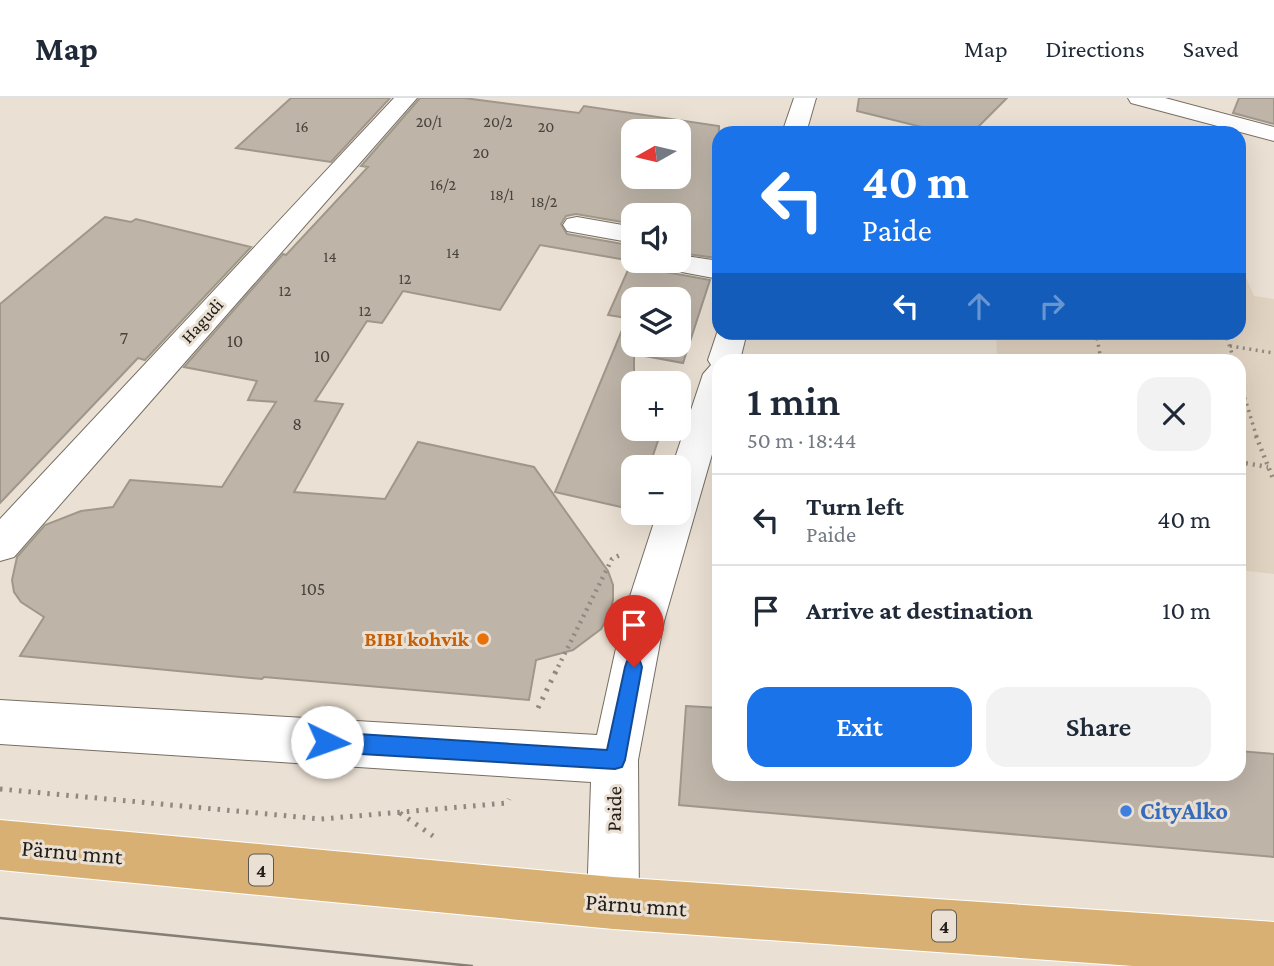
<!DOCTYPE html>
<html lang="en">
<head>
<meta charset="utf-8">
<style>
  body { margin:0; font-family:"Crimson Pro",serif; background:#f2f2f3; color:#1f2937; height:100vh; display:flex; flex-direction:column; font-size:26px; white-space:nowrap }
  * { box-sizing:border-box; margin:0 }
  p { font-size:23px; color:#747a83 }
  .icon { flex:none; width:38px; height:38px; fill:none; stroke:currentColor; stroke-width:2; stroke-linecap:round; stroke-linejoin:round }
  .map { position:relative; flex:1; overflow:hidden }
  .drawer { position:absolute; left:712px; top:256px; width:534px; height:427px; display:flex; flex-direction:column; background:#fff; border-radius:21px; box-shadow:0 7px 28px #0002 }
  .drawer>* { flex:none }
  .guide { position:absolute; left:712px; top:28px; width:534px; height:214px; border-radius:21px; box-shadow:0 7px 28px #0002; background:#1a73e8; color:#fff; overflow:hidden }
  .needle { width:46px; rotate:262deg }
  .fabs { position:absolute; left:621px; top:21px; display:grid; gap:14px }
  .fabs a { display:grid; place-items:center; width:70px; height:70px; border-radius:14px; background:#fff; box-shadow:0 7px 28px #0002; font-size:35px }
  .pin { position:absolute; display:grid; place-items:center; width:60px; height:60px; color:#fff; margin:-72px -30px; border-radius:50% 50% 50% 0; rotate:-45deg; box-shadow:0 0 7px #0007 }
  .pin .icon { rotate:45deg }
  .me { position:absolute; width:77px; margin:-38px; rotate:93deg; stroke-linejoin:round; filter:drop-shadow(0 0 5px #0008) }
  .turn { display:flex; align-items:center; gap:24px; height:147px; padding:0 35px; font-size:32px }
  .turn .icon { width:91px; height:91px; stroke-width:2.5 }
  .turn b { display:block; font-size:49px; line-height:60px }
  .lanes { display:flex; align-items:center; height:66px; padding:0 35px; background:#0003; justify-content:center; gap:35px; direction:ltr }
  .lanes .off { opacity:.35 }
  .round { display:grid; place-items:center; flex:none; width:74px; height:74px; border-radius:21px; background:#f2f2f3 }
  .headline { display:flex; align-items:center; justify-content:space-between; height:119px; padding:0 35px }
  h1 { font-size:42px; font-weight:600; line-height:52px }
  .button { display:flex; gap:14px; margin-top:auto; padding:14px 35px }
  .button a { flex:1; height:80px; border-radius:21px; background:#1a73e8; color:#fff; font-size:28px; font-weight:600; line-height:80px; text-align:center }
  .button a+a { background:#f2f2f3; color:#1f2937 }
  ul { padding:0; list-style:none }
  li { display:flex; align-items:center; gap:21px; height:91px; padding:0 35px; border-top:2px solid #e0e1e3 }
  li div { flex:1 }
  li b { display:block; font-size:26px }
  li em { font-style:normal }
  header { display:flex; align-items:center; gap:42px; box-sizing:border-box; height:98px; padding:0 35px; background:#fff; border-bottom:2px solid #e0e1e3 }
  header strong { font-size:33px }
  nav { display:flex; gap:38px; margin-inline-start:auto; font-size:24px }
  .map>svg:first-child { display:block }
  .built { fill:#e1d3c1 }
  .building { fill:#beb4a8; stroke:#a0978b; stroke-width:2; fill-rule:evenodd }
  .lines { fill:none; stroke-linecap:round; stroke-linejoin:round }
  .minor-casing { stroke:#776e63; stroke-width:2 }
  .major-casing { stroke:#fff; stroke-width:2 }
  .path-far2 { stroke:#918980; stroke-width:3.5; stroke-dasharray:2 4.5; stroke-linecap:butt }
  .path-far1 { stroke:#918980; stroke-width:4.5; stroke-dasharray:2 5; stroke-linecap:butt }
  .path { stroke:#918980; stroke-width:5; stroke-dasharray:2.5 7; stroke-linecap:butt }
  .minor { fill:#fff; fill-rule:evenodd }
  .major { fill:#d9b073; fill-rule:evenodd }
  .tram { stroke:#857e75; stroke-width:2.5 }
  .route { fill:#1a73e8; stroke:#114b97; stroke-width:2 }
  .food-dot { fill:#e8710a; stroke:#eae0d3; stroke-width:2.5 }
  .shop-dot { fill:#3f7fe0; stroke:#eae0d3; stroke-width:2.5 }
  .labels { text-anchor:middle; stroke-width:6; stroke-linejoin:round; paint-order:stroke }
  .far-number-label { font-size:16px; fill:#48423c }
  .far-street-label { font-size:18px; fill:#201c18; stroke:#eae0d3 }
  .number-label { font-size:18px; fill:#48423c }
  .shield { fill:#eae0d3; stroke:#5d5750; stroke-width:2 }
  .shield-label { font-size:19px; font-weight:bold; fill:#201c18 }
  .food-label { font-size:21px; font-weight:bold; fill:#c56008; stroke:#eae0d3; text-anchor:end }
  .street-label { font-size:21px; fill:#201c18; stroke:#eae0d3 }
  .near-shop-label { font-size:24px; font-weight:bold; fill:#366cbe; stroke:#eae0d3; text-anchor:start }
  .near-street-label { font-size:24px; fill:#201c18; stroke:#eae0d3 }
</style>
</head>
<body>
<header>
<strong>Map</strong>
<nav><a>Map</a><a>Directions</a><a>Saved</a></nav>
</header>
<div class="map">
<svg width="1274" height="868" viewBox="0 0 1274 868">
  <rect width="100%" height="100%" fill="#eae0d3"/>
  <path class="built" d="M1239 163 1254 198 1274 201V476L1239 472V262H997L996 235 1239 234Z"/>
  <path class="building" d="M291 0H390L331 64 236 50Z
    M420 0H464L579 15 584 8 719 28 717 160 679 155V117H634V126L576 116 566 118 561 126 567 136 634 148V163H648L655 172 710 182 683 265 634 256V331H662L649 369H634V412L555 394 627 220 608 217 632 163 540 147 500 212 403 193 382 225 367 223 315 303 343 306 294 394 385 401 418 344 534 369 608 473 613 487V502L609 517 601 531 573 552 536 562 529 602 264 579 262 581 20 558 44 519 21 504 14 494 12 482 17 459 45 427 81 413 113 409 130 382 222 389 276 304 248 302 257 283 184 269 283 156 286 157 368 69 361 68ZM634 33H679V79H634ZM634 201H679V247H634Z
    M859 0H1007L972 35H946L857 13Z
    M1239 0H1274V26L1233 15Z
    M105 119 131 124 136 121 251 149 145 262 138 260 0 405V206Z
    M686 608 719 610V676H1239V653L1274 656V759L679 707Z"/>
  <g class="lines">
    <defs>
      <path id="minor" d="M394 0H417L14 459 0 463V421Z
        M794 0H816L806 35H782Z
        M1128 0H1165L1274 29V43L1131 5Z
        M577 119 634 129V145L567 133 563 127 567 121Z
        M679 157 719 163V181L655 169 651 163H679Z
        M719 229V234H747L740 262H719V332L664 523 638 662 639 805 631 823 613 831 595 823 587 805 591 684 0 646V602L597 637 622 523 657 415H679V369H672L703 276 711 267 708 262Z"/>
      <path id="major" d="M0 722 613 779 1274 824V868H1133L613 831 0 772Z"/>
    </defs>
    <use href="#minor" class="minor-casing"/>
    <use href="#major" class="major-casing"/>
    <path class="path-far2" d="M1096 234 1101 262
      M1225 234 1234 262
      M1230 248 1274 255
      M1239 281 1257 340"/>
    <path class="path-far1" d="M1256 338 1274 383
      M1239 364 1268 369
      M555 575 612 461 620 457"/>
    <path class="path" d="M538 610 556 573
      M0 691 321 721 507 705 509 701
      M400 715 433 738"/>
    <use href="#minor" class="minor"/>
    <use href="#major" class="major"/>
    <path class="tram" d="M0 820 472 868"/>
  </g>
  <path class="route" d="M634 561 640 563 642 569 625 662 622 669 615 671 327 654 321 651 318 644 321 637 327 634 607 652 625 569 627 563Z"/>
  <circle class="food-dot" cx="483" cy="541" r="7"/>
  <circle class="shop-dot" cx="1126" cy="713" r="7"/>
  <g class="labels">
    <g class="far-number-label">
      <text x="429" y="29">20/1</text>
      <text x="498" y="29">20/2</text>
      <text x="302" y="34">16</text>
      <text x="546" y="34">20</text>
      <text x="481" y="60">20</text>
      <text x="443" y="92">16/2</text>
      <text x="502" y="102">18/1</text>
      <text x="544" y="109">18/2</text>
      <text x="453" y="160">14</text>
      <text x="330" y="164">14</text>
      <text x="405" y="186">12</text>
      <text x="285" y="198">12</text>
      <text x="365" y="218">12</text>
    </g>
    <g class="far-street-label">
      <text transform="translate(202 223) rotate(-48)" y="6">Hagudi</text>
    </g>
    <g class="number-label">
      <text x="124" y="246">7</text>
      <text x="235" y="249">10</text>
      <text x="322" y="264">10</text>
      <text x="297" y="332">8</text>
      <text x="313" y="497">105</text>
    </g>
    <g class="shield">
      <rect x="249" y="756.5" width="24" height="31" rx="5"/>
      <rect x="932" y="812.5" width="24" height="31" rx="5"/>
    </g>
    <g class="shield-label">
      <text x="261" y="779">4</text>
      <text x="944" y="835">4</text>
    </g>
    <g class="food-label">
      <text x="469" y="548">BIBI kohvik</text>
    </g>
    <g class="street-label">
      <text transform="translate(614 711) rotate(-89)" y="7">Paide</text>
    </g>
    <g class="near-shop-label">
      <text x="1140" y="721">CityAlko</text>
    </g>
    <g class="near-street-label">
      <text transform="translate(72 754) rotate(5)" y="8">Pärnu mnt</text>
      <text transform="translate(636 807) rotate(4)" y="8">Pärnu mnt</text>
    </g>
  </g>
</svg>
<div class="fabs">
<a><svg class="needle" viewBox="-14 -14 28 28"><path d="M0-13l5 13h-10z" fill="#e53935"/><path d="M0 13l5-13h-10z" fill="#747a83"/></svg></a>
<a><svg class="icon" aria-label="sound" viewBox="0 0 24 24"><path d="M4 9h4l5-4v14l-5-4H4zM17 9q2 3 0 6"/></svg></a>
<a><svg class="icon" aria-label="layers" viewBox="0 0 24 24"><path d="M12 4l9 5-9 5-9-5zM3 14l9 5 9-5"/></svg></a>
<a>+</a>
<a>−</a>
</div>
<div class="pin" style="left:634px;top:569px;background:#d93025"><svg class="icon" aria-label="arrive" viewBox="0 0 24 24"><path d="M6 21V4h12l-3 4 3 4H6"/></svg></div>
<svg class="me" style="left:327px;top:644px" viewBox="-20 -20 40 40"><circle r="19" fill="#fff"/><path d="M0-13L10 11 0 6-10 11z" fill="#1a73e8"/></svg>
<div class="guide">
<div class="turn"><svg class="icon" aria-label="left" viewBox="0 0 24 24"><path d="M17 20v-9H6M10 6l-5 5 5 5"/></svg><div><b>40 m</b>Paide</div></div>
<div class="lanes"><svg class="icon" aria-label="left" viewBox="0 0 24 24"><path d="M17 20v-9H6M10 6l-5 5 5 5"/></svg><svg class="icon off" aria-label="ahead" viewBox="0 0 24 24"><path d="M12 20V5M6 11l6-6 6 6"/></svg><svg class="icon off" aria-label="right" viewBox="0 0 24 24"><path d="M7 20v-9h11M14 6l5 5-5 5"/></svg></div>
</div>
<section class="drawer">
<div class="headline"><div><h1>1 min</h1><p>50 m · 18:44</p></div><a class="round"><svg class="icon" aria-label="close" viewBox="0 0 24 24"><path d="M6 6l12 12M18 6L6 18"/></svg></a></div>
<ul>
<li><svg class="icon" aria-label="left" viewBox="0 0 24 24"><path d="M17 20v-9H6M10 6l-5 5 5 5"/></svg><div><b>Turn left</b><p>Paide</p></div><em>40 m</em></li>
<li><svg class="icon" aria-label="arrive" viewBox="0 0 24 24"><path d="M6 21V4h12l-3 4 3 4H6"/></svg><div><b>Arrive at destination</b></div><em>10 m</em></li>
</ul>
<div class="button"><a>Exit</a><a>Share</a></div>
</section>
</div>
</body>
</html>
